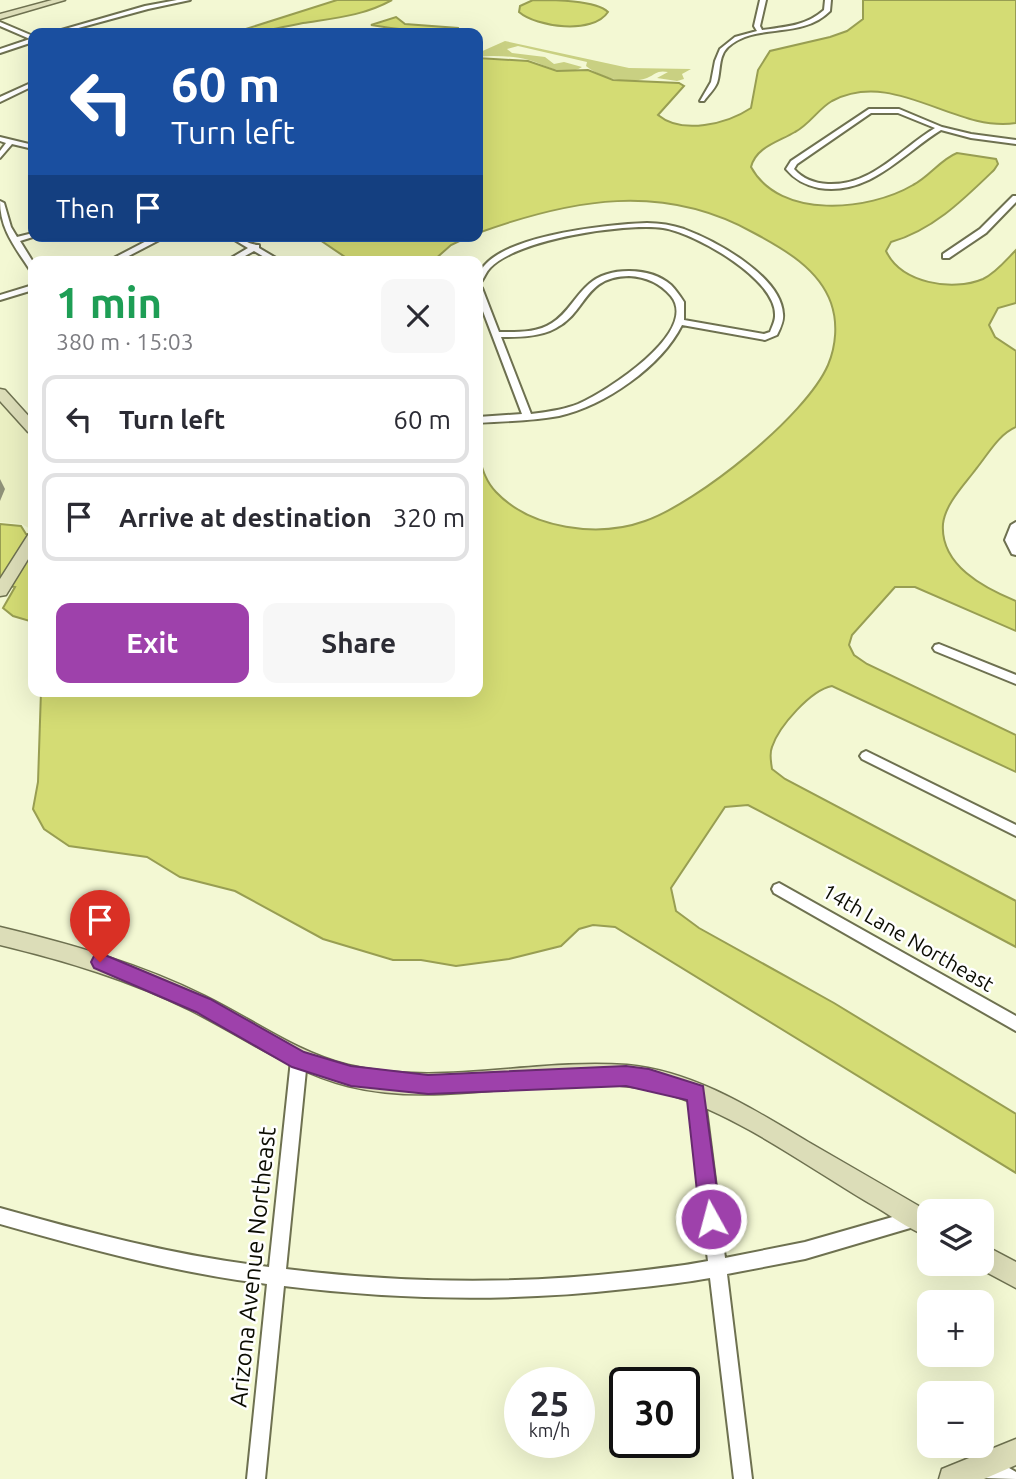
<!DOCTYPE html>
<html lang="en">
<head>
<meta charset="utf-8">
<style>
  body { margin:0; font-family:Ubuntu,sans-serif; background:#f7f7f7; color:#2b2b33; height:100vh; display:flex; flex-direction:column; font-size:26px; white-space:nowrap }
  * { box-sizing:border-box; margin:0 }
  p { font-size:23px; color:#7c7c81 }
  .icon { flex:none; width:38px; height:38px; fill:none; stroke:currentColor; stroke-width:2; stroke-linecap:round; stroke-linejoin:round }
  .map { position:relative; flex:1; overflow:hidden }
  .sheet { position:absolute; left:28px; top:256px; width:455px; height:441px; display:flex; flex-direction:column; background:#fff; border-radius:14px; box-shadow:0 7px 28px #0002 }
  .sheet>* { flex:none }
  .guide { position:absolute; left:28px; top:28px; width:455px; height:214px; border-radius:14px; box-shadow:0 7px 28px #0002; background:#1a4fa0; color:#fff; overflow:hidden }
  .fabs { position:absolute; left:917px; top:1199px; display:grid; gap:14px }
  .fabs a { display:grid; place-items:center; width:77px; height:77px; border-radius:14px; background:#fff; box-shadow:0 7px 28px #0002; font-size:35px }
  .speed { position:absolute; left:504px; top:1367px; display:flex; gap:14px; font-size:35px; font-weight:700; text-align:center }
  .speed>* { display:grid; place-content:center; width:91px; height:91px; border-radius:50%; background:#fff; box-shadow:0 7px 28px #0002; line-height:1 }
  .speed small { font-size:18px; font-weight:400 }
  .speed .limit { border:4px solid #111; border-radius:10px; background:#fff; color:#111 }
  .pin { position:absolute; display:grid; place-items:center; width:60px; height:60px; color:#fff; margin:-72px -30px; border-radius:50% 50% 50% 0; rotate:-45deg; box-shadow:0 0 7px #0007 }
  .pin .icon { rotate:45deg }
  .me { position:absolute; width:77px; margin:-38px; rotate:353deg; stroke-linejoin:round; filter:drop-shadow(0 0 5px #0008) }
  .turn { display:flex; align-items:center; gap:24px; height:147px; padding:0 28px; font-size:32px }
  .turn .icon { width:91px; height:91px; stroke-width:2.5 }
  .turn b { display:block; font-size:49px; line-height:60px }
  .then { display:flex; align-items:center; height:66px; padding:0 28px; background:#0003; gap:14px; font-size:26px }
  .round { display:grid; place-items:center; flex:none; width:74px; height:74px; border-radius:14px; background:#f7f7f7 }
  .overview { display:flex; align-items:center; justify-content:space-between; height:119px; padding:0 28px }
  h1 { font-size:42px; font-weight:700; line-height:52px; color:#1e9e55 }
  .cta { display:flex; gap:14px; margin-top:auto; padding:14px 28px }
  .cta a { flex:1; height:80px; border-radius:14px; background:#9e41ab; color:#fff; font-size:28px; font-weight:700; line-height:80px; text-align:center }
  .cta a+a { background:#f7f7f7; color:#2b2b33 }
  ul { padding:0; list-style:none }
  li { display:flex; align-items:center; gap:21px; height:88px; margin:0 14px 10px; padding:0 14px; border:4px solid #e1e1e2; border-radius:14px }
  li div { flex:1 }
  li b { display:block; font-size:26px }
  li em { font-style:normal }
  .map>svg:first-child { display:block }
  .built { fill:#eaefc2 }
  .green { fill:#c9d082 }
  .water { fill:#d4dc74; stroke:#989e52; stroke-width:2 }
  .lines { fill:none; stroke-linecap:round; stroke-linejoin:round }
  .street-casing { stroke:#6e7150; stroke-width:4 }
  .secondary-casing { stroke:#6e7150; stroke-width:3 }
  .street { fill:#fff; fill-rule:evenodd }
  .secondary { fill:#dcddb8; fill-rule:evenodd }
  .shaded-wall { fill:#8e9178 }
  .route { fill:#9e41ab; stroke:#672a6f; stroke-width:2 }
  .labels { text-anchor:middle; stroke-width:5; stroke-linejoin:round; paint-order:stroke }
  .street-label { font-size:21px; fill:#0b0c02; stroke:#fff }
  .near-street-label { font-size:24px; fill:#0b0c02; stroke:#fff }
</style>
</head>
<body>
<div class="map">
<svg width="1016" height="1479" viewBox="0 0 1016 1479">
  <rect width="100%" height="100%" fill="#f3f8d3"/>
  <path class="built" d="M0 399 27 427 33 439V531L22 524 0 522Z"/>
  <path class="green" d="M505 41 629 68 691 69 682 74 684 79 677 81 657 78 668 72C657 70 656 74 647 78 628 85 601 78 586 66L587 62 518 46 507 49 512 53 545 57 554 64 564 62 582 67C565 78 546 65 529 60 513 56 493 55 478 57V53Z"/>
  <path class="water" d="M337 0H392C363 16 335 18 303 23 278 28 258 33 233 33Z
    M533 0C553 0 596 0 608 12 593 35 536 27 519 12L520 6Z
    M863 0H1016V123C955 133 895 68 832 101 818 109 810 124 795 132 778 142 756 147 751 167 780 220 869 211 913 185 929 177 941 159 957 153L996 159 998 164 994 170C963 200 933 230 891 242L886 251C901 283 952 292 983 279 996 273 1006 260 1016 250V303L998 308 989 325 995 337 1016 351V427C998 435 989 453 976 469 965 484 945 504 943 524 940 565 984 588 1016 601V631L915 587H895L852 635 849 645 854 655 867 664 1016 735V772L832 686C811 690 779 726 772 747 769 754 771 761 772 769L785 779 1016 901V947L748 805 725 807 671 888 676 911 699 928 834 1003 1016 1114V1173L615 927 593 925 579 929 561 946 509 959 456 966 421 960H393L323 939 235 891 180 877 147 857 69 846 44 829 33 809 38 782 41 691H478V454C482 467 485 481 496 492 531 529 598 538 645 521 697 503 806 416 828 365 836 346 838 323 831 303 819 269 784 249 754 233 663 182 572 199 478 233V58L528 61 557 71 588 70 613 80 679 83 684 86 658 115C682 135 727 124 751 108L758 70 770 51 830 37 847 31 863 19Z
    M396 17 405 24 458 28 459 33C429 33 400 30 371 25Z
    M314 236H470L451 245 433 261H351Z
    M0 524 21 526 26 534H33V622L13 616 3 608 15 587 0 585Z"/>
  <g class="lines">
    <defs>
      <path id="street" d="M177 0H190L148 9 60 33H51L145 6Z
        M760 0H766L760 26 762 30C785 27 806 26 824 10L825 0H831L830 11C801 40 756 22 728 47 718 56 721 72 717 83 714 90 708 95 704 101H700L711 82 715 61 720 49 735 37 757 31 754 26Z
        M0 22 33 36V42L0 53V49L30 39 0 26Z
        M33 82V86L0 102V97Z
        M869 109H899L942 127 971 134 1016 140V144L971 138 941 130C902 154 870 196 819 188 805 185 795 180 786 169L791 161ZM871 113H898L935 128C900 149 872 186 828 184 814 183 803 179 794 169L797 164Z
        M0 137 33 145V149L12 144 0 158V151L6 143 0 141Z
        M1013 196H1016V202L986 233 949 258H943V254L980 229Z
        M0 201 4 203 11 227 17 237 33 233V236H36L20 241 33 262V270H30C15 247 0 229 0 201Z
        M647 223C660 223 672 225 684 229 716 241 781 276 783 314 784 321 780 329 777 335L765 340 682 325C661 367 604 406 559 416 532 421 505 421 478 423V417L522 414 478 298V286L482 288 499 332C517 332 537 333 552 323 568 313 575 296 589 284 609 266 651 267 671 285 676 290 680 296 684 302V320L764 334 770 332C772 327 775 321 775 316 777 279 695 233 663 228 625 223 517 239 490 268 486 272 484 278 481 282H478C478 236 612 224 647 223ZM629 276C646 277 660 283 671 296 700 332 606 392 578 404 563 410 547 412 531 414L501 337C519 337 540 337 556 328 588 311 583 277 629 276Z
        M156 236H167L119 261H108Z
        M228 236C242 236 247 245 259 245V248L281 261H271L254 251 236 261H226L248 248Z
        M33 285V290L0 300V295Z
        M1016 522V555L1012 554 1005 540 1011 525Z
        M939 644 1016 675V684L935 651 933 648 935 645Z
        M866 751 1016 825V836L862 759 860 756 862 753Z
        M779 883 1016 1016V1031L774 893 772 889 774 885Z
        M299 1053 304 1055 307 1060 286 1269C400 1283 514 1285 628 1272 655 1269 682 1266 708 1261L688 1093 691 1088 696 1085 701 1088 704 1093 725 1258 805 1242 917 1210 923 1212 925 1218 923 1224 917 1226 805 1259 727 1274 752 1479H734L710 1278C682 1283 654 1286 625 1289 512 1302 398 1300 284 1286L265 1479H247L267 1284C176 1273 88 1249 0 1224V1208C89 1233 177 1256 269 1267L291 1060 294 1055Z
        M985 1460 997 1461 1016 1472V1479L985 1478 978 1476 976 1469 978 1462Z"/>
      <path id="secondary" d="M52 0H65L0 19V14Z
        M0 389 5 390 33 421V433L28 432 0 401Z
        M33 534V551L6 595 0 596V579L28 535Z
        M0 927C71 944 140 964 205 996 252 1019 296 1052 348 1065 440 1087 533 1058 627 1065 694 1071 753 1109 810 1143 850 1166 890 1189 929 1212V1237C908 1229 889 1214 869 1203 810 1168 740 1117 674 1096 570 1063 456 1113 348 1086 290 1071 242 1036 190 1010 130 980 66 961 0 945Z
        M982 1244 1016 1262V1288L973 1265 982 1264Z
        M1016 1439V1465L984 1479H939L942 1469Z"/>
    </defs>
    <use href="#street" class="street-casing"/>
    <use href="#secondary" class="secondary-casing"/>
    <use href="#street" class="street"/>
    <use href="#secondary" class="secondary"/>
  </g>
  <path class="shaded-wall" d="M0 479 5 489 0 501Z"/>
  <path class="route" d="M100 953 210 999 304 1052 351 1066 428 1075 626 1066 649 1069 703 1086 721 1219 718 1226 711 1230 703 1226 700 1219 687 1100 626 1086 428 1094 351 1086 292 1067 196 1012 94 968 91 962 94 956Z"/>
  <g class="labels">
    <g class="street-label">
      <text transform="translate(908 938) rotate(30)" y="7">14th Lane Northeast</text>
    </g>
    <g class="near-street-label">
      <text transform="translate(253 1267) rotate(-84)" y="8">Arizona Avenue Northeast</text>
    </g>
  </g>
</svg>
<div class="fabs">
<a><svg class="icon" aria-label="layers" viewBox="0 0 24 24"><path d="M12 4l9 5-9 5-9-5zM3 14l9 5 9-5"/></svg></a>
<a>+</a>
<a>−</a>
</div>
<div class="speed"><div>25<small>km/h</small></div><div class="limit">30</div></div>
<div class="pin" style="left:100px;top:962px;background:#d93025"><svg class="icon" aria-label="arrive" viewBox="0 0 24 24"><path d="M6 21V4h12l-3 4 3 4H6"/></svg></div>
<svg class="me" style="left:711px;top:1219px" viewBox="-20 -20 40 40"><circle r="17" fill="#9e41ab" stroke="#fff" stroke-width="3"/><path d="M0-11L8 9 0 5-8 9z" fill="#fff"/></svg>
<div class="guide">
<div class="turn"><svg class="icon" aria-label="left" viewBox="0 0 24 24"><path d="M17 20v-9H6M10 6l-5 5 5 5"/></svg><div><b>60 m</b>Turn left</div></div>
<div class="then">Then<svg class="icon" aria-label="arrive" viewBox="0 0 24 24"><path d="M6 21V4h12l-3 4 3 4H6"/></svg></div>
</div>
<section class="sheet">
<div class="overview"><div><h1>1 min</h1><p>380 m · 15:03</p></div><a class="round"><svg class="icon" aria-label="close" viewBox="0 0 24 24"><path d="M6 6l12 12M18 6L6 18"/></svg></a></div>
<ul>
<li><svg class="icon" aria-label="left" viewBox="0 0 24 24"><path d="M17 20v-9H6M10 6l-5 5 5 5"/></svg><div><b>Turn left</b></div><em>60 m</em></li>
<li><svg class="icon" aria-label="arrive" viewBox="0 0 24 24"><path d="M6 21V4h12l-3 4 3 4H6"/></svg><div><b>Arrive at destination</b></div><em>320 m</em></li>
</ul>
<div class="cta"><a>Exit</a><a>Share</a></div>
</section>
</div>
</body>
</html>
